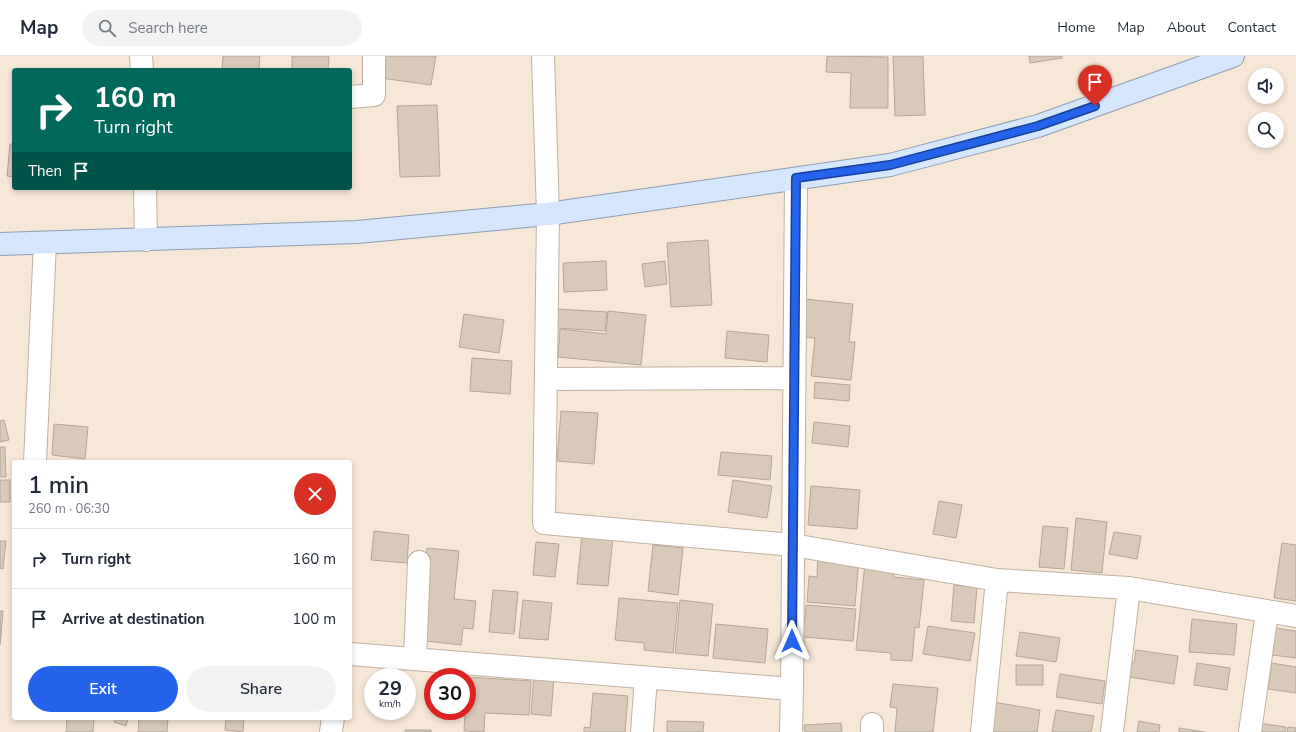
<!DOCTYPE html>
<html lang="en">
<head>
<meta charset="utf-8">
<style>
  body { margin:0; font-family:"Nunito Sans",sans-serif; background:#f2f2f3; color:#1f2937; height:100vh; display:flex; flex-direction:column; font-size:15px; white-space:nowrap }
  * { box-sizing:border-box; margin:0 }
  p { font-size:13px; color:#747a83 }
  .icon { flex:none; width:22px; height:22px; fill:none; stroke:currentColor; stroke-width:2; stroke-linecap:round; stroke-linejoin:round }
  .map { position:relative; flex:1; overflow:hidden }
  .side { position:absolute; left:12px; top:404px; width:340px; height:260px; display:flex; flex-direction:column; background:#fff; border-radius:4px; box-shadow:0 2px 6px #0003 }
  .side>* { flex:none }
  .guide { position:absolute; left:12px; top:12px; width:340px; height:122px; border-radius:4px; box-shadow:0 2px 6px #0003; background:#00695c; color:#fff; overflow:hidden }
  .buttons { position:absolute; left:1248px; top:12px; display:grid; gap:8px }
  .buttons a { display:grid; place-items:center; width:36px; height:36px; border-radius:50%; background:#fff; box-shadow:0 2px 6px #0003; font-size:20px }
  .speed { position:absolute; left:364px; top:612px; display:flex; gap:8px; font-size:20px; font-weight:700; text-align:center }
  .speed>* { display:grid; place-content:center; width:52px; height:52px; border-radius:50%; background:#fff; box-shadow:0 2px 6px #0003; line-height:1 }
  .speed small { font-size:10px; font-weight:400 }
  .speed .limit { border:6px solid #d22; background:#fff; color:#111 }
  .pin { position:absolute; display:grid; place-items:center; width:34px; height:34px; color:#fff; margin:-41px -17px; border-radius:50% 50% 50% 0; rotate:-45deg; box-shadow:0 0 4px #0007 }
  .pin .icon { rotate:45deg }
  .me { position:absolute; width:44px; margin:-22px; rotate:0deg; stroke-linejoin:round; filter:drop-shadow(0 0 3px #0008) }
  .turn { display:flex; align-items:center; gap:14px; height:84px; padding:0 16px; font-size:18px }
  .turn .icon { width:52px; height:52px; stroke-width:2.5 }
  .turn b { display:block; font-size:28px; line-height:34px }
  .then { display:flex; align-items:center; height:38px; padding:0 16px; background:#0003; gap:8px; font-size:15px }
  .round { display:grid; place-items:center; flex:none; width:42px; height:42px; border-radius:21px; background:#f2f2f3 }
  .summary { display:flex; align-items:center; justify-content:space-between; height:68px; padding:0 16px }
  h1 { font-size:24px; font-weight:600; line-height:30px }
  .primary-button { display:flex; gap:8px; margin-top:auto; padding:8px 16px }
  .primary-button a { flex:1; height:46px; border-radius:24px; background:#2563eb; color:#fff; font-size:16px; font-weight:600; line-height:46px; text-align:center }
  .primary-button a+a { background:#f2f2f3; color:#1f2937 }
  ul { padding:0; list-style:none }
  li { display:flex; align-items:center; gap:12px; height:60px; padding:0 16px; border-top:1px solid #e0e1e3 }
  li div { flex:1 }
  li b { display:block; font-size:15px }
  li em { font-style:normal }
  header { display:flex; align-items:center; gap:24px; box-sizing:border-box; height:56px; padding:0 20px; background:#fff; border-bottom:1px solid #e0e1e3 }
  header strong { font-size:19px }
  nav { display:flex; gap:22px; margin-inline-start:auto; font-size:14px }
  .search { width:280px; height:36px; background:#f2f2f3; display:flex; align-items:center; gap:10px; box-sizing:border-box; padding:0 14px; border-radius:22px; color:#747a83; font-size:15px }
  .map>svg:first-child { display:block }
  .building { fill:#d8c9b9; stroke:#b5a696 }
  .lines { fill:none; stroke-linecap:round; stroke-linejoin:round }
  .minor-casing { stroke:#c1b1a2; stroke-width:24 }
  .major-casing { stroke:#8d9db3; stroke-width:24 }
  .minor { stroke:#fff; stroke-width:22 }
  .major { stroke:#d6e6fd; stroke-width:22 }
  .route-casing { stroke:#184099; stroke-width:10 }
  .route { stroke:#2563eb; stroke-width:7 }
</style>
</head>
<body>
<header>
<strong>Map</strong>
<div class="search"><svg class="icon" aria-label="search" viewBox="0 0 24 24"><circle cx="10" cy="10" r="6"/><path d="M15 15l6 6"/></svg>Search here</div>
<nav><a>Home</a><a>Map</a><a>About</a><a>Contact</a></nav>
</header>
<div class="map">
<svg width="1296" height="676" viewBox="0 0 1296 676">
  <rect width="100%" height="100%" fill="#f7e7d7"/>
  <path class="building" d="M223 0H260L259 14H222Z
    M292 0H329L328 14H292Z
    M384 0H436L431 29 381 22Z
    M827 0 888 1V52H850L851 17 826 16Z
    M893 0H923L925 59 895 60Z
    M1029 0H1062V2L1030 7Z
    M437 49 440 120 400 121 397 50Z
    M10 88H14V121L7 120Z
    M708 184 712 249 671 251 667 187Z
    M606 205 607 234 564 236 563 207Z
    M665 205 667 228 645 231 642 208Z
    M805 243 853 248 849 286H855L851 324 811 320 815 282 801 281Z
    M558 253 607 256 605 275 557 272Z
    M608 255 646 259 641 309 558 301 560 273 606 278Z
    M464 258 504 264 499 297 459 291Z
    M727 275 769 279 767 306 725 302Z
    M472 302 512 305 510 338 470 335Z
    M815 326 850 329 849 345 814 342Z
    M561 355 598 357 594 408 557 405Z
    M4 364 9 384 0 386V365Z
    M814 366 850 370 848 391 812 387Z
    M54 368 88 371 85 403 52 399Z
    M0 391H5L6 421H0Z
    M721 396 772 400 770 424 718 419Z
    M0 424H10V446H0Z
    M733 424 772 430 767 462 728 456Z
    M811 430 860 434 857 473 808 469Z
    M939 445 962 449 956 482 933 478Z
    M1076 462 1107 466 1102 517 1071 514Z
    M1043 470 1068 472 1064 513 1039 511Z
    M374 475 409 479 407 507 371 504Z
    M1114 476 1141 480 1137 503 1109 498Z
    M582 478 613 481 608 530 577 528Z
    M0 485H6L3 513 0 512Z
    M536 486 559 488 555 521 533 519Z
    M1282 487 1296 489V545L1274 542Z
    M653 489 683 492 678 539 648 535Z
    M427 492 459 495 454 543 476 545 473 573 463 572 461 589 417 584Z
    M818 499 859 502 855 550 807 546 809 520 817 521Z
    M865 507 894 509 893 521 924 524 919 572 915 571 912 605 891 604V597L856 594Z
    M954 529 977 531 974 567 951 565Z
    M493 534 518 536 514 578 489 576Z
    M619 542 678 547 673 597 644 594V587L615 584Z
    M523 544 552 547 548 584 519 582Z
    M680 544 713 548 708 600 675 597Z
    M806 549 856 553 853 585 803 581Z
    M0 555H3L0 589Z
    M1192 563 1237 568 1234 599 1189 596Z
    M716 568 768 573 765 607 713 602Z
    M928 570 975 577 970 605 923 598Z
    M1276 572 1296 575V602L1272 599Z
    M1020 576 1060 582 1056 606 1016 600Z
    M1136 594 1178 600 1174 628 1123 620 1125 606 1134 607Z
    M1197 607 1230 612 1227 634 1194 629Z
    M1272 607 1296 611V637L1268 633Z
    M1016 609H1043V629H1016Z
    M534 617 554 619 551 660 531 658Z
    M1060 618 1105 625 1102 648 1056 641Z
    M467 621 531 625 529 659 485 657 484 676 464 675 465 655H467Z
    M893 628 938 632 933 676H895L897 652 890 651Z
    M593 637 628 640 625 676H584V671L590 672Z
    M993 646 1040 654 1037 676H988Z
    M1056 654 1094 660 1091 676H1052Z
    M67 662H94L93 676H66Z
    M115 662H128L126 670 114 666Z
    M139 662H168L167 676H138Z
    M226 662H244L243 676 225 674Z
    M667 665 704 666 703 676H667Z
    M1139 665 1160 669 1159 676H1137Z
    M841 667 842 676H805L804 669Z
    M1258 667 1286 671 1285 676H1256Z
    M1288 671 1296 672V676H1287Z
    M1179 672 1205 676H1179Z
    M405 674H431V676H405Z"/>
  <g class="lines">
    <defs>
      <path id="minor" d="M141 0 142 14
        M543 0 548 158 544 467 793 489 997 524 1129 532 1296 560
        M350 41 374 39V0
        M145 132 146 184
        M546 323 794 322
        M35 406 45 187
        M350 598 792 633 796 123
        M415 603 419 506
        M331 676 333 662
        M642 676 646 622
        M791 676 792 633
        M872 676V668
        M982 676 997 524
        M1112 676 1129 532
        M1250 676 1267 556"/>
      <path id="major" d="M0 188 357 176 548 158 890 109 1038 70 1233 0"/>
    </defs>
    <use href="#minor" class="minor-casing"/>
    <use href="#major" class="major-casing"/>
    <use href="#minor" class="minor"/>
    <use href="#major" class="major"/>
  </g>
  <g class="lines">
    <defs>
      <path id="route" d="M792 585 796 122 890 109 1038 70 1095 50"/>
    </defs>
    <use href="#route" class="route-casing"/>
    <use href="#route" class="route"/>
  </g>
</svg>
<div class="buttons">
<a><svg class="icon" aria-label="sound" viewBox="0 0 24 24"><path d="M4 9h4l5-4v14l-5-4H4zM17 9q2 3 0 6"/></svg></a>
<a><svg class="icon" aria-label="search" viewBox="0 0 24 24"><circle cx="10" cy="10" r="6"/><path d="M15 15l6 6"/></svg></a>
</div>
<div class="speed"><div>29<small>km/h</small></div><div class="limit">30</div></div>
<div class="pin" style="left:1095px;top:50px;background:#d93025"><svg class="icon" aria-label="arrive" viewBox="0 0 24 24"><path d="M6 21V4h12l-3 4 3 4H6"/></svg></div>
<svg class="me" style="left:792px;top:585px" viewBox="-20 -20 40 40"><path d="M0-17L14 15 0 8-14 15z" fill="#2563eb" stroke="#fff" stroke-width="4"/></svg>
<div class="guide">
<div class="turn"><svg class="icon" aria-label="right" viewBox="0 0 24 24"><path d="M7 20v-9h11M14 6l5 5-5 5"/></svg><div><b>160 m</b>Turn right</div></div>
<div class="then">Then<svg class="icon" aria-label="arrive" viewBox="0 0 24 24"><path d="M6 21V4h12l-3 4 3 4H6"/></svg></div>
</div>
<section class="side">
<div class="summary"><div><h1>1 min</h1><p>260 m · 06:30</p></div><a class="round" style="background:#d93025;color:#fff"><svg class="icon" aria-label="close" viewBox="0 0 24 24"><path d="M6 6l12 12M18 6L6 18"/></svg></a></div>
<ul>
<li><svg class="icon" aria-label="right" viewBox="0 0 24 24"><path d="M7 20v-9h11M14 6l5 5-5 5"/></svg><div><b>Turn right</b></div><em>160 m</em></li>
<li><svg class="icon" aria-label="arrive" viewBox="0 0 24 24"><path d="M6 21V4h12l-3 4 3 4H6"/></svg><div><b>Arrive at destination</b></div><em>100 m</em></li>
</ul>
<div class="primary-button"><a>Exit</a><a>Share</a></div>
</section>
</div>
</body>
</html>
